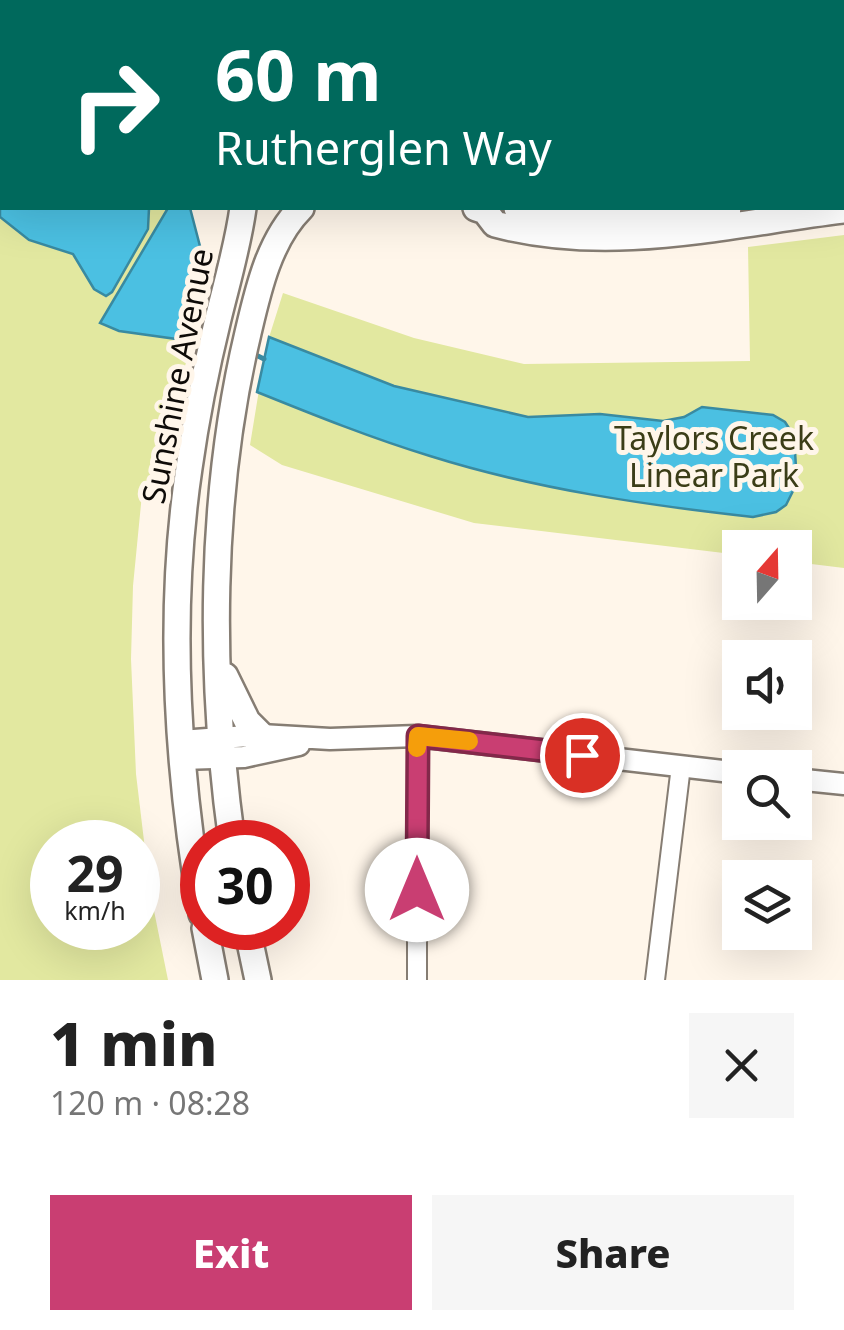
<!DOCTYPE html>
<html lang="en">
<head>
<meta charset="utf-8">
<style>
  body { margin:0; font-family:"Noto Sans",sans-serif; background:#f6f6f6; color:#222; height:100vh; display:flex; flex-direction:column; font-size:38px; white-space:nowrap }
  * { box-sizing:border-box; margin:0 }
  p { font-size:32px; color:#767676 }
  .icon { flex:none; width:55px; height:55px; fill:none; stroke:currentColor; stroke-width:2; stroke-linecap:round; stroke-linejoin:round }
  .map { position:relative; height:980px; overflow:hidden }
  .side { display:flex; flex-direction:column; background:#fff; flex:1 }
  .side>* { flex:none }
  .guide { position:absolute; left:0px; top:0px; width:845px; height:210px; box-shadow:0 10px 40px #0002; background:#00695c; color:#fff; overflow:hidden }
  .needle { width:65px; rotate:20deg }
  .buttons { position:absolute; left:722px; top:530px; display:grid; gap:20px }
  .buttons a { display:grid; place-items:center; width:90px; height:90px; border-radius:0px; background:#fff; box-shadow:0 10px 40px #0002; font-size:50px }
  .speed { position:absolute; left:30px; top:820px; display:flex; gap:20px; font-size:50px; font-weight:700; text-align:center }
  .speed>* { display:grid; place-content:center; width:130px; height:130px; border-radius:50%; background:#fff; box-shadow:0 10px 40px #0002; line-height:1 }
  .speed small { font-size:25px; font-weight:400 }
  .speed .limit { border:15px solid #d22; background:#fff; color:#111 }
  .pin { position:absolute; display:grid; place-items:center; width:85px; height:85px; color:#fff; margin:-42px; border:5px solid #fff; border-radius:50%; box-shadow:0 2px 10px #0007 }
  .me { position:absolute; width:110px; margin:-55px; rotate:0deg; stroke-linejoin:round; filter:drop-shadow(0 0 8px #0008) }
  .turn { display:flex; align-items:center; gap:35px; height:210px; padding:0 50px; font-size:45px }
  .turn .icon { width:130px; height:130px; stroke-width:2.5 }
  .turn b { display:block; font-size:70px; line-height:85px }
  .round { display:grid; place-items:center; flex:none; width:105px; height:105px; border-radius:0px; background:#f6f6f6 }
  .head { display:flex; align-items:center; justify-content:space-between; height:170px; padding:0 50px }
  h1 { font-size:60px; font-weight:800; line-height:75px }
  .button { display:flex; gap:20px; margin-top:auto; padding:20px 50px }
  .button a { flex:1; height:115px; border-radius:0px; background:#c93e72; color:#fff; font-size:40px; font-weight:800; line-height:115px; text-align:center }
  .button a+a { background:#f6f6f6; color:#222 }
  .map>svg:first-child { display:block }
  .green { fill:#e2e8a0; fill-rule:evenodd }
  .water { fill:#4bc0e2; stroke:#398aa1; stroke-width:2.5 }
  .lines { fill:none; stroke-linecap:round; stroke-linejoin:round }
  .stream { stroke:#398aa1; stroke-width:5 }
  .service-casing { stroke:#867d73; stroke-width:14 }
  .minor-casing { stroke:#867d73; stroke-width:22 }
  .tertiary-casing { stroke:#867d73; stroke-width:25 }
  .primary-casing { stroke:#867d73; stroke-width:30 }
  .service { stroke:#fff; stroke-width:9 }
  .minor { stroke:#fff; stroke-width:18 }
  .tertiary { stroke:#fff; stroke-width:20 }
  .primary { stroke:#fff; stroke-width:25 }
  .route-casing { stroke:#83284a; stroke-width:25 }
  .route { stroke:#c93e72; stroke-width:18 }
  .slow { stroke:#f59e0b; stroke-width:18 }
  .labels { text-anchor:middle; stroke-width:10; stroke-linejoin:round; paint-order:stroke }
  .street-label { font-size:32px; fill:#0e0b08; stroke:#fff6ea }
  .park-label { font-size:32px; fill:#3b3d17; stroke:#fff6ea }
</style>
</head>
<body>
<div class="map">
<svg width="844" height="980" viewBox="0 0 844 980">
  <rect width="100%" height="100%" fill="#fff6ea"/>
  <path class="green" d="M0 102 2 208H190L207 273 186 363 163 427 159 456 142 494 133 586 131 659 136 774 150 891 168 980H0ZM52 842H138V928H52Z
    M844 235V568L795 562V548H740V555L474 523 282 465 250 445 266 347 283 293 414 338 524 364 750 361 748 247Z"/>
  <path class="water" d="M0 147 2 208H149L148 229 112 292 106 296 94 289 73 254 29 240 0 217Z
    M168 208H190L207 273 191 341 119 331 100 323Z
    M269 337 394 386 528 417 600 414 663 421 684 417 702 407 773 415 785 422 794 436 797 483 786 505 776 512 753 517C645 505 535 489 430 456 371 438 314 415 257 392Z"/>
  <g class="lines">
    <path class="stream" d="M250 352 264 359"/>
    <defs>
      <path id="service" d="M490 0 494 2
        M509 0 513 2
        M613 2 615 0"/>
      <path id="minor" d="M33 0V2
        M417 980V736
        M655 980 681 766"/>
      <path id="tertiary" d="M181 741 261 735 330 739 417 736 740 773
        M182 759 244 757 299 745
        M795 779 844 784"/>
      <path id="primary" d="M332 2 333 0
        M373 2 374 0
        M842 191 844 190
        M476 208 485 211 495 224C612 255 728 224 844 210
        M517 208C587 223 657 219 728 208
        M225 676 247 721 261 735
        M232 842C209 676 209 497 248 333 258 290 269 240 301 208
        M202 914C177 768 167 616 189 468 196 418 206 368 218 319 227 282 238 245 243 208
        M205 928 215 980
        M247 928 258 980"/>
    </defs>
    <use href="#service" class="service-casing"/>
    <use href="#minor" class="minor-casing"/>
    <use href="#tertiary" class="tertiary-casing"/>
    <use href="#primary" class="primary-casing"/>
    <use href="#service" class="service"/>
    <use href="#minor" class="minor"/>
    <use href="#tertiary" class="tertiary"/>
    <use href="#primary" class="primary"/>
  </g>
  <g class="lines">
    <defs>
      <path id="route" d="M417 890 418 736 582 755"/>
    </defs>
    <use href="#route" class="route-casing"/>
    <use href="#route" class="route"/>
    <path class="slow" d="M417 748 418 736 469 741"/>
  </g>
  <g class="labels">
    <g class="street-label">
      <text transform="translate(178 376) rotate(-79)" y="11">Sunshine Avenue</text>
    </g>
    <g class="park-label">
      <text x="714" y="450">Taylors Creek<tspan x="714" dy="37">Linear Park</tspan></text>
    </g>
  </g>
</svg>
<div class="buttons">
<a><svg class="needle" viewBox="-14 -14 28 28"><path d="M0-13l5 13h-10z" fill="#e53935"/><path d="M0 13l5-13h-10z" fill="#767676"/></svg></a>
<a><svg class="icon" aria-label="sound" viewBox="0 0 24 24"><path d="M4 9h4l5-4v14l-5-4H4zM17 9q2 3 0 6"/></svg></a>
<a><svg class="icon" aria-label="search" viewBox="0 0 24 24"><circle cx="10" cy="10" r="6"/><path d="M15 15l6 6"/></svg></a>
<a><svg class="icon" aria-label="layers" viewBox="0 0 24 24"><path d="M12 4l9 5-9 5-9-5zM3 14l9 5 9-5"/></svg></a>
</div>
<div class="speed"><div>29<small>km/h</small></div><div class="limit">30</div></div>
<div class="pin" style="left:582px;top:755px;background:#d93025"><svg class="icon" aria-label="arrive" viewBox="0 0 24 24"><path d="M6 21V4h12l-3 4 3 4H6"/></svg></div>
<svg class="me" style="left:417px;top:890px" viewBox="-20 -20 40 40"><circle r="19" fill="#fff"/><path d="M0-13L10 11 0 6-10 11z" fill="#c93e72"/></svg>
<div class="guide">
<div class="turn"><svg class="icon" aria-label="right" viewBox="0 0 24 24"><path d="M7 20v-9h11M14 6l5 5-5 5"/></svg><div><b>60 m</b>Rutherglen Way</div></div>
</div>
</div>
<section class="side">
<div class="head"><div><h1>1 min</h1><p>120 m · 08:28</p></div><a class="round"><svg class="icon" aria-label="close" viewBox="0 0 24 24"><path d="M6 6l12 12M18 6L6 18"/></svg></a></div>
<div class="button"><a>Exit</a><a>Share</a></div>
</section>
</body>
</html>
